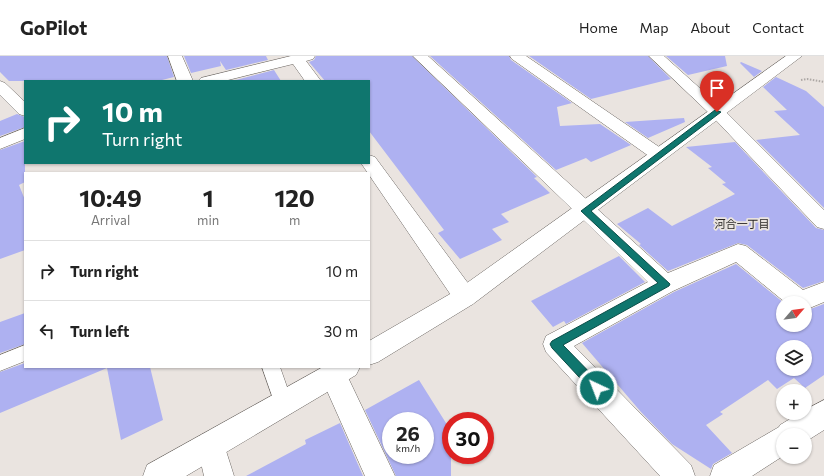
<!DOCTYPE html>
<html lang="en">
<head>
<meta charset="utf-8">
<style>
  body { margin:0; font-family:Commissioner,"Noto Sans JP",sans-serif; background:#f6f6f6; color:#222; height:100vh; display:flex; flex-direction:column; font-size:15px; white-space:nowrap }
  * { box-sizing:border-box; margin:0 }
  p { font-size:13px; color:#767676 }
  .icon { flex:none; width:22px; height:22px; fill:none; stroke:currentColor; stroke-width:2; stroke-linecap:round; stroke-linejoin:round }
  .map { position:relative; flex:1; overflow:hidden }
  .panel { position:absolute; left:24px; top:116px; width:346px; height:196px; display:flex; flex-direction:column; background:#fff; border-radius:0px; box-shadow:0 1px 3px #0004 }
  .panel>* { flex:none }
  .banner { position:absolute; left:24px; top:24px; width:346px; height:84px; border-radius:0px; box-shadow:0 1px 3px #0004; background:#0f766e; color:#fff; overflow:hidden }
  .needle { width:26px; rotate:62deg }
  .buttons { position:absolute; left:776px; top:240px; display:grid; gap:8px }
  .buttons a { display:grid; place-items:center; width:36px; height:36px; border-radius:50%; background:#fff; box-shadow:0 1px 3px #0004; font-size:20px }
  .speed { position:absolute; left:382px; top:356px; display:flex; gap:8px; font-size:20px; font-weight:700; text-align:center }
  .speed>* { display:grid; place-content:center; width:52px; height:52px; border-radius:50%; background:#fff; box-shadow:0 1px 3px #0004; line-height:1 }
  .speed small { font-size:10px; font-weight:400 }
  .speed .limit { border:6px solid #d22; background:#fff; color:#111 }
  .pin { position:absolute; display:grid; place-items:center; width:34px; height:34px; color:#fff; margin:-41px -17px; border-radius:50% 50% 50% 0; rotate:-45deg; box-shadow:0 0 4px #0007 }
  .pin .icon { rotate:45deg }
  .me { position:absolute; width:44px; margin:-22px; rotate:317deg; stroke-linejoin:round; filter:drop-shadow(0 0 3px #0008) }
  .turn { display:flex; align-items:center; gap:14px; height:84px; padding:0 12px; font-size:18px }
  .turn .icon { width:52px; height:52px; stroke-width:2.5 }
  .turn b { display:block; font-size:28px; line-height:34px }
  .eta { display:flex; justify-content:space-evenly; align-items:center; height:68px; text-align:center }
  .eta b { font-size:24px; font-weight:700; line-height:28px }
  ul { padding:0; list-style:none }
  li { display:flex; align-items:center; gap:12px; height:60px; padding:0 12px; border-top:1px solid #e0e0e0 }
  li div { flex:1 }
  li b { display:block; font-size:15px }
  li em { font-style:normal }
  header { display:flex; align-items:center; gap:24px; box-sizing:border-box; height:56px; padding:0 20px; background:#fff; border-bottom:1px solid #e0e0e0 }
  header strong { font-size:19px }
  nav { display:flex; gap:22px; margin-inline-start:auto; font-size:14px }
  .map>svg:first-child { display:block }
  .building { fill:#aeb1f1; fill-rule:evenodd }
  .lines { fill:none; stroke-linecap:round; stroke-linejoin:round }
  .service-casing { stroke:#6d6864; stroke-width:1 }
  .minor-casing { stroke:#6d6864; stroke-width:1 }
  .tertiary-casing { stroke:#6d6864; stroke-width:1 }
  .path { stroke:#ada8a5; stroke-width:2; stroke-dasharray:1.5 1.5; stroke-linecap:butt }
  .service { fill:#fff; fill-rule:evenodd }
  .minor { fill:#fff; fill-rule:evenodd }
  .tertiary { fill:#fff; fill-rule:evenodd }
  .route { fill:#0f766e; stroke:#0a4d48 }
  .labels { text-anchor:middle; stroke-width:3.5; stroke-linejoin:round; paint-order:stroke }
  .neighbourhood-label { font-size:11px; fill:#292625; stroke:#eae4e0 }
</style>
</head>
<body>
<header>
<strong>GoPilot</strong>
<nav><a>Home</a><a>Map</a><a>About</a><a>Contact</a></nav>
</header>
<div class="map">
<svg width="824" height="420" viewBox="0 0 824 420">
  <rect width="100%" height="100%" fill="#eae4e0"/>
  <path class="building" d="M0 0H167L174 21 158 25H9L0 16Z
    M184 0H266L268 4 226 14 220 5 221 10 191 17Z
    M316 0H412L537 121 534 122 550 137 501 158 509 166 492 173 502 184 460 203 438 177 444 174 369 75V25H325L309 6 314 4Z
    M430 0H509L511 4 572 47 557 51 560 70 600 68 631 89 591 106 586 102 556 114Z
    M529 0H648L671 23 591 43Z
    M666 0H725L727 10 688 19Z
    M741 6 762 15 754 21 740 7Z
    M274 14 281 25H232Z
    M776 21 806 35 824 51V152L756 84 800 79 774 55 787 54 763 31Z
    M17 58 25 61V71L0 80V65Z
    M684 62 685 66 648 82 625 66Z
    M25 85V126L19 129 25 144V194L0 203V94Z
    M735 86 816 172 824 174V225L803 232 747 189 738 187 668 215 639 189 641 188 617 168 648 152 672 170 735 138 722 128 726 127 708 112 712 111 686 91Z
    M619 200 645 226 566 268 564 265 553 271 531 245Z
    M736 208 784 247 783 269H805V255L824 248V319L805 332 794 322 777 333 768 324 720 356 723 358 706 369 732 397 713 408 711 413 672 388 641 356 582 287 674 236ZM783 291H805V313H783Z
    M25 257V288L0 297V266Z
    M25 307V311H150L163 364 121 384 107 312 0 357V316Z
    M419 324 451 375V420H396L365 354ZM391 365H425V399H391Z
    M340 367 363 420H246L306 388 305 384Z"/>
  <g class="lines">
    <defs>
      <path id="service" d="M25 289V305L0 315V299Z
        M262 311H280L293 348 291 354 284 357 277 354Z"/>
      <path id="minor" d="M168 0H182L193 25H177Z
        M291 0H315L313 3 306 5 321 25H305L293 8 224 25H198L201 22Z
        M413 0H428L668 217 738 188 746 190 803 234 824 226V246L805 254V247H786L736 206 673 235 574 290 691 409 695 420H660L546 296 543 288 546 280 648 226Z
        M510 0H526L665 95 668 99 665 103 659 105 653 103 512 3Z
        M649 0H664L723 53 824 154V173L817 171 711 59Z
        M0 25 5 27 25 46V60L19 58 0 39Z
        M25 72V83L0 93V82Z
        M369 99 375 101 473 234 477 241 473 248 465 251 457 248 361 107H369Z
        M324 311H343L395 420H365L320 319Z
        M824 344V374L805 386V379H783V400L752 420H710L714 409 779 371 780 369 800 357H805V354Z
        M211 375 221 379 234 420H204L197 389 201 379Z"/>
      <path id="tertiary" d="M786 0H802L473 248 378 306 369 309V285L457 234Z
        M323 311H360L356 319 186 420H143L147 409Z"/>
    </defs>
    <use href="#service" class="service-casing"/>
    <use href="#minor" class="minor-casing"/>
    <use href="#tertiary" class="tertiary-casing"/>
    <path class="path" d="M801 24 807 23 824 26"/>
    <use href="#service" class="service"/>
    <use href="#minor" class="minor"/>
    <use href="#tertiary" class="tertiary"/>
  </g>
  <path class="route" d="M715 54 721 56 591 155 670 228 669 230 563 289 601 328 602 332 601 336 597 337 593 336 552 292 550 288 552 285 658 227 581 155Z"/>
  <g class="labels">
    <g class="neighbourhood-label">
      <text x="742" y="172">河合一丁目</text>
    </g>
  </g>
</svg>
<div class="buttons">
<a><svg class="needle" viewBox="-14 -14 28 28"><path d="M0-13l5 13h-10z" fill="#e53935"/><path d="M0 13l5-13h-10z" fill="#767676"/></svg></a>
<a><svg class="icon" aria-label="layers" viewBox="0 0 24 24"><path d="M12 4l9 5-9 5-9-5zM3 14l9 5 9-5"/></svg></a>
<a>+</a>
<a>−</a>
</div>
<div class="speed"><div>26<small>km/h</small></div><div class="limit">30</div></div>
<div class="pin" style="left:717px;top:56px;background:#d93025"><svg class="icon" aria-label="arrive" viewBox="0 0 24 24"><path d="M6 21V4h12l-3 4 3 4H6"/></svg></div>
<svg class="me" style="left:597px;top:332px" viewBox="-20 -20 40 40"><circle r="17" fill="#0f766e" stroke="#fff" stroke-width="3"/><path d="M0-11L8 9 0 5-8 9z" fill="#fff"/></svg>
<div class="banner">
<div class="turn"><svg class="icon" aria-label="right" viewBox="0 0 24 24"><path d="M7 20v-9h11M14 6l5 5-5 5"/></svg><div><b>10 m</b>Turn right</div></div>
</div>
<section class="panel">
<div class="eta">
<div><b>10:49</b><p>Arrival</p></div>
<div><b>1</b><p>min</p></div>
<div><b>120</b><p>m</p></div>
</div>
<ul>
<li><svg class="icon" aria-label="right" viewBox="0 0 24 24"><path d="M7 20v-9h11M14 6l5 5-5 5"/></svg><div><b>Turn right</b></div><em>10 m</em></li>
<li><svg class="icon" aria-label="left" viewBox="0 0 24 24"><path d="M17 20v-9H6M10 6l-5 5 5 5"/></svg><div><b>Turn left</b></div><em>30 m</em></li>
</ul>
</section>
</div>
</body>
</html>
